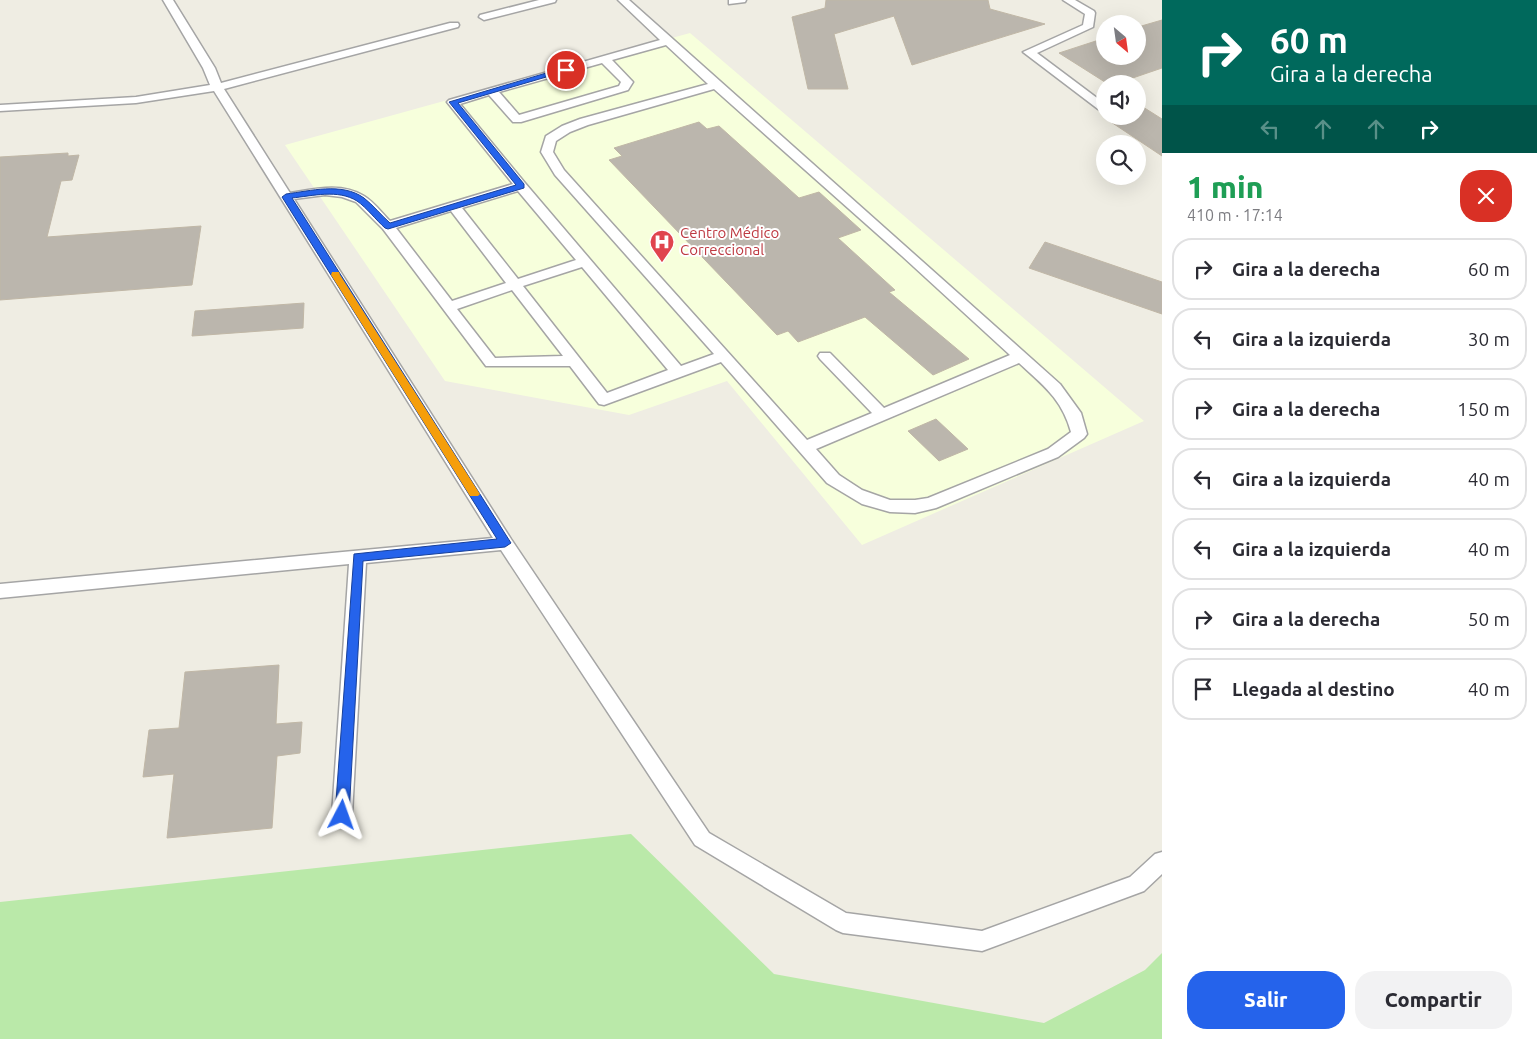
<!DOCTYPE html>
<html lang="es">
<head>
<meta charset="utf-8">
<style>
  body { margin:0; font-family:Ubuntu,sans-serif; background:#f2f2f3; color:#2b2b33; height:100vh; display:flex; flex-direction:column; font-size:19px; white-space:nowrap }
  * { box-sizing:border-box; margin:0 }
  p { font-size:16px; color:#7c7c81 }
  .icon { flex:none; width:28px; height:28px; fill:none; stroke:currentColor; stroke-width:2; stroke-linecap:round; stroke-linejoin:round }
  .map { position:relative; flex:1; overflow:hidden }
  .details { display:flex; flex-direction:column; background:#fff; width:375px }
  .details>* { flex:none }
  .hud { background:#00695c; color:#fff; overflow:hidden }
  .needle { width:32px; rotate:151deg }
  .buttons { position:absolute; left:1096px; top:15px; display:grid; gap:10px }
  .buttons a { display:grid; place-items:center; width:50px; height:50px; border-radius:50%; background:#fff; box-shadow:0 5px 20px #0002; font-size:25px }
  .pin { position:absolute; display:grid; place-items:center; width:42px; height:42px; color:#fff; margin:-21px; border:2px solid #fff; border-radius:50%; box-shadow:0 1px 5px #0007 }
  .me { position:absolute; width:55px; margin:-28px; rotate:4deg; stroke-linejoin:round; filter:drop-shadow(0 0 4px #0008) }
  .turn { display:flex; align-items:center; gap:18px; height:105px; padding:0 25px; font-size:22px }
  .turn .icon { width:65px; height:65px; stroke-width:2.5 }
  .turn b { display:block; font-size:35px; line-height:42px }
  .lanes { display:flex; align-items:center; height:48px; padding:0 25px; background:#0003; justify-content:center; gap:25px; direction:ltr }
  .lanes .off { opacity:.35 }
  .round { display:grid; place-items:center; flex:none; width:52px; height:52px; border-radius:20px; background:#f2f2f3 }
  .overview { display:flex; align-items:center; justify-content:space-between; height:85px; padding:0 25px }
  h1 { font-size:30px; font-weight:800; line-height:38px; color:#1e9e55 }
  .cta { display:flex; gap:10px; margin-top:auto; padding:10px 25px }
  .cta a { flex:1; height:58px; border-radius:20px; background:#2563eb; color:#fff; font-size:20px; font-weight:800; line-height:58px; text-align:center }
  .cta a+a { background:#f2f2f3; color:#2b2b33 }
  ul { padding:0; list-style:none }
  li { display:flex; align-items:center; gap:15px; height:62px; margin:0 10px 8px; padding:0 15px; border:2px solid #e1e1e2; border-radius:20px }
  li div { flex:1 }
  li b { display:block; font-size:19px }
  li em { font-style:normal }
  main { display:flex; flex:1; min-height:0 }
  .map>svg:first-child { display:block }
  .education { fill:#f7ffdc }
  .grass { fill:#bae9a9 }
  .building { fill:#bbb6ad; stroke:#c0b7a6 }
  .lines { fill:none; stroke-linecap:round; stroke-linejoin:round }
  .lane-casing { stroke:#a5a5a5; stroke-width:3 }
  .lane { fill:#fff; fill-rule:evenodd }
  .route { fill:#2563eb; stroke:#184099 }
  .slow { fill:#f59e0b }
  .labels { text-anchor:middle; stroke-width:4; stroke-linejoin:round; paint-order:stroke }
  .health-label { font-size:15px; fill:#be3a42; stroke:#fff; text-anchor:start }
</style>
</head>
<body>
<main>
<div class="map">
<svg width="1162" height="1039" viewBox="0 0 1162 1039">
  <rect width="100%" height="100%" fill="#efede3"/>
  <path class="education" d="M690 33 1144 421 862 545 727 381 629 415 445 381 285 145Z"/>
  <path class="grass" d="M631 834 774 974 1044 1023 1145 970 1162 953V1039H0V902Z"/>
  <path class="building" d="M826 0H988L990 9 1045 24 912 65 894 16 834 34 848 89H808L792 17 825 8Z
    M1162 20V68L1115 84H1108L1059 53 1105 38V56H1138V27Z
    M1143 107 1162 119V156L1108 120 1117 116H1138V109Z
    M699 122 707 129 719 126 799 198 819 192 861 230 838 238 895 290 889 292 969 359 933 375 865 317 798 342 788 331 777 335 609 160 622 156 614 148Z
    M68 153V156L79 155 72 180 61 181 47 237 201 226 192 285 0 300V157Z
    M1045 242 1162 282V314L1029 268Z
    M304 303 303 328 192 336 195 311Z
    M936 419 968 449 939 461 908 431Z
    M279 665 276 724 302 722 300 753 277 756 272 828 167 838 174 774 143 777 149 730 179 728 185 672Z"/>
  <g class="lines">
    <defs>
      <path id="lane" d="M163 0H173L215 68 221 83 450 23H458L459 25 458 27 224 89 290 193C314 189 342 182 364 196 374 202 382 213 390 221L513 184 447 102 449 100 660 40 618 0H629L1060 384 1081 413 1087 434 1084 438 1058 457 936 508 915 513 890 512 862 504 827 483 721 362 604 405 599 404 570 366H486L383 229 356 202 342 197 325 195 294 199 511 539 709 833 846 913 982 931 1130 877 1155 854 1162 852V874L1144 891 982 951 843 933 836 930 695 845 501 550 366 563 352 815 349 821 342 824 335 821 332 815 349 564 0 598V584L493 538 214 91 136 103 0 111V105L136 97 210 85 203 68ZM666 45 708 84 580 119 562 126 546 136 541 152 555 175 714 354 681 366 525 183 460 104 489 95 513 122H521L628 90 633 82 612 60ZM602 63 621 82 619 86 519 115 499 92ZM714 89 902 256 1010 355 884 408 830 353H820L818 356 820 359 872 413 807 440 564 170 553 152 556 141 570 132 588 125ZM518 191 576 260 518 279 462 208ZM451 211 506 283 452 301 396 228ZM582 267 668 370 607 393 523 286ZM512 290 563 356 495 358 457 309ZM1019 363C1043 385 1062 399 1071 432L1048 449 928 498 915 500H890L862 490 839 475 816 449Z
        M539 0H556L555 2 484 20 479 17 480 15Z
        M729 0H746L745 2 729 4Z
        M1063 0H1075L1094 11 1095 13 1093 27 1037 53 1105 104V110L1098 109 1023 52 1083 25 1085 14Z"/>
    </defs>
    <use href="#lane" class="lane-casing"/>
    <use href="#lane" class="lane"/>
  </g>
  <path class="route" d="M563 68 570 70 458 103 524 184V188L388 229 385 228C376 220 367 208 357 201 338 189 312 196 292 198L511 543 505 547 363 561 349 815 347 820 342 822 337 820 335 815 354 554 497 539 282 197 286 194C310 191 342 182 364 198 373 205 381 215 390 223L516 185 449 102Z"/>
  <path class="slow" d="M332 272H339L340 275 478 491 480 494 478 496H470L331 275Z"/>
  <defs>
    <symbol id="hospital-pin" viewBox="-11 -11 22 30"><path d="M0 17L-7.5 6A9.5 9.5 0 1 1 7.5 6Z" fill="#e0444e" stroke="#fff"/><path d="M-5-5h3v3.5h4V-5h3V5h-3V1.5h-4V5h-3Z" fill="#fff"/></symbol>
  </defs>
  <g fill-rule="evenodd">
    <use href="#hospital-pin" x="648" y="228" width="28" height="38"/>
  </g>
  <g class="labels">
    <g class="health-label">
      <text x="680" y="238">Centro Médico<tspan x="680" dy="17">Correccional</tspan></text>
    </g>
  </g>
</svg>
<div class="buttons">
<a><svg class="needle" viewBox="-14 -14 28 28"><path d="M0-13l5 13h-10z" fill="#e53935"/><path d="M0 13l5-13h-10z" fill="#7c7c81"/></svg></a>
<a><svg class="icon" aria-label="sound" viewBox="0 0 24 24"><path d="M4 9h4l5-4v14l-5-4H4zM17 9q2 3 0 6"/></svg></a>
<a><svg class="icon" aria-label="search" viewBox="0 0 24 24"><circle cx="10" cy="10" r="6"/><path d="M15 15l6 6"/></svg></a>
</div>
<div class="pin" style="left:566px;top:70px;background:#d93025"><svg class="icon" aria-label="arrive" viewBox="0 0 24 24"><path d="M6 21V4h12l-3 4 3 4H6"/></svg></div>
<svg class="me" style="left:342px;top:815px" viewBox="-20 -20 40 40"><path d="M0-17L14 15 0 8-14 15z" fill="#2563eb" stroke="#fff" stroke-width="4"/></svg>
</div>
<section class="details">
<div class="hud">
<div class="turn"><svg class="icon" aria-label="right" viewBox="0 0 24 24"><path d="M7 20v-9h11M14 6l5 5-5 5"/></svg><div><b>60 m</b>Gira a la derecha</div></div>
<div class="lanes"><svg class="icon off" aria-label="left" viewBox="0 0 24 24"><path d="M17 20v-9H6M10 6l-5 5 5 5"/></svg><svg class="icon off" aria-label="ahead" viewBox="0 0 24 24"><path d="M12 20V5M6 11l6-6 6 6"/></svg><svg class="icon off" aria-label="ahead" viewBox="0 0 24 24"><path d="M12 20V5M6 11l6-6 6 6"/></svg><svg class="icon" aria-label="right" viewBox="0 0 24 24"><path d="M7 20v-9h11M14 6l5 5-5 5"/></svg></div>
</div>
<div class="overview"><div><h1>1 min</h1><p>410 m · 17:14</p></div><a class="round" style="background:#d93025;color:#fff"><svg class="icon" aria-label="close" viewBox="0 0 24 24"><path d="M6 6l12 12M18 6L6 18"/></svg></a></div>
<ul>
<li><svg class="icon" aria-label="right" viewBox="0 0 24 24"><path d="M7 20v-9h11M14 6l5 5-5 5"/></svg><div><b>Gira a la derecha</b></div><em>60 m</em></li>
<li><svg class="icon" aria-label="left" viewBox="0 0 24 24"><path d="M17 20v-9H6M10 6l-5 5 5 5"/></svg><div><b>Gira a la izquierda</b></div><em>30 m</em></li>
<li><svg class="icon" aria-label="right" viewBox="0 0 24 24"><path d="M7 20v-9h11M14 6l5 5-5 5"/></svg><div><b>Gira a la derecha</b></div><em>150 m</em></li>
<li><svg class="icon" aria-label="left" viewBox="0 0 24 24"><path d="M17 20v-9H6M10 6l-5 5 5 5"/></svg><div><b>Gira a la izquierda</b></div><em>40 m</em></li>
<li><svg class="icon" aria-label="left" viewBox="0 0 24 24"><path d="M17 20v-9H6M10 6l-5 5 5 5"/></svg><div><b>Gira a la izquierda</b></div><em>40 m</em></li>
<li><svg class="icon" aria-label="right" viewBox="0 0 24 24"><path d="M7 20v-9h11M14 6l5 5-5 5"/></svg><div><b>Gira a la derecha</b></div><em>50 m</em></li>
<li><svg class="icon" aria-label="arrive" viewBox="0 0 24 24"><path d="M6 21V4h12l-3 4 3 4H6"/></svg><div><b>Llegada al destino</b></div><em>40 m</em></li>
</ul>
<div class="cta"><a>Salir</a><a>Compartir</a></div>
</section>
</main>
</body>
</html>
